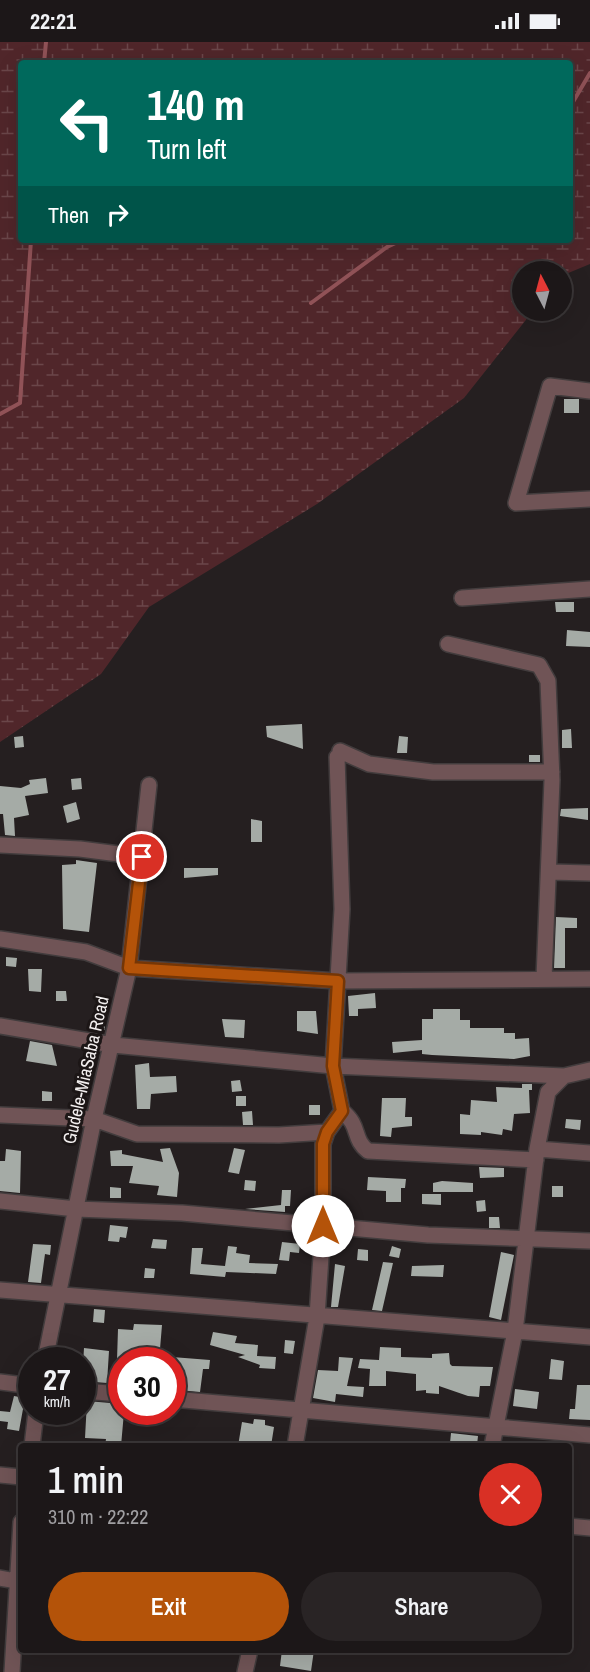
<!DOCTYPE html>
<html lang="en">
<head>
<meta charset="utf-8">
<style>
  body { margin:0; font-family:"Archivo Narrow",sans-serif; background:#292425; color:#f1f3f6; height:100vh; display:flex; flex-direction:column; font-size:22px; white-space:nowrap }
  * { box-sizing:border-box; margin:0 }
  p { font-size:20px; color:#a09fa2 }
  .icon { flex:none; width:33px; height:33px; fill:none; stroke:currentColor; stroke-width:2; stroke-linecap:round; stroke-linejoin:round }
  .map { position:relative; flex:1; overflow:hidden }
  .side { position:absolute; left:18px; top:1401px; width:554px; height:210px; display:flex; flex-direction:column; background:#1c1718; border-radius:6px; box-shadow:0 6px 24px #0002,0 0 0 2px #3a3637 }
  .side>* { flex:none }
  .top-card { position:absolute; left:18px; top:18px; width:555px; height:183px; border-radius:6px; box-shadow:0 6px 24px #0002,0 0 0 2px #3a3637; background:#00695c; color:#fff; overflow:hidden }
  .needle { width:39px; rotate:354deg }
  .tools { position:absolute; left:512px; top:219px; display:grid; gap:12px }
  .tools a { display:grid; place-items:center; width:60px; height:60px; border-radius:50%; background:#1c1718; box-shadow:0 6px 24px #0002,0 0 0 2px #3a3637; font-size:30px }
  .speed { position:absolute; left:18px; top:1305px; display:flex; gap:12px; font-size:30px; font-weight:700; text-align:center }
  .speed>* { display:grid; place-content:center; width:78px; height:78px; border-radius:50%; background:#1c1718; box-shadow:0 6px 24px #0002,0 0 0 2px #3a3637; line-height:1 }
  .speed small { font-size:15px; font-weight:400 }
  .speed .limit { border:9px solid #d22; background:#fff; color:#111 }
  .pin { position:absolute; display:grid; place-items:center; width:51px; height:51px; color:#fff; margin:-26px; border:3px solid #fff; border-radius:50%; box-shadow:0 2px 6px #0007 }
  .me { position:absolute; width:66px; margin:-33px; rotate:0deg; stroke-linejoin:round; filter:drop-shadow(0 0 4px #0008) }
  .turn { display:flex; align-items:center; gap:21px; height:126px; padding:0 30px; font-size:27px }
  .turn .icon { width:78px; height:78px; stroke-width:2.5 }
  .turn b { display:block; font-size:42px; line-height:51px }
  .then { display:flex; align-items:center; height:57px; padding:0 30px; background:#0003; gap:12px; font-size:22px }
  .round { display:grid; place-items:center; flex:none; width:63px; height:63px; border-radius:32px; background:#292425 }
  .summary { display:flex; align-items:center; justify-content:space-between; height:102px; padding:0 30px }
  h1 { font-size:36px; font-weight:600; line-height:45px }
  .primary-button { display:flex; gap:12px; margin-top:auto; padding:12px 30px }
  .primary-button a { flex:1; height:69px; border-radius:36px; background:#b45309; color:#fff; font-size:24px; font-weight:600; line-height:69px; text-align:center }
  .primary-button a+a { background:#292425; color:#f1f3f6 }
  .status { display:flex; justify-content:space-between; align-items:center; height:42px; padding:0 30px; background:#1c1718; direction:ltr }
  .status svg { height:16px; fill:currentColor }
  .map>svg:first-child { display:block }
  .wetland { fill:url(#wetland-marsh); fill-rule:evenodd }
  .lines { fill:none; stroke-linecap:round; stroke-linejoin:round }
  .stream { stroke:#905257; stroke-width:4 }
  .building { fill:#a5aba6 }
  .minor-casing { stroke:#423c3d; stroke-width:18 }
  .minor { stroke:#705456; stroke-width:15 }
  .route-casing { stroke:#753606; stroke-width:15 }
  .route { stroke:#b45309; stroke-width:10 }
  .labels { text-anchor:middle; stroke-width:6; stroke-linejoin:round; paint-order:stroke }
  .street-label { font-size:18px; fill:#f3efef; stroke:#1c1616 }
</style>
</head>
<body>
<div class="status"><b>22:21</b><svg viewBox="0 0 49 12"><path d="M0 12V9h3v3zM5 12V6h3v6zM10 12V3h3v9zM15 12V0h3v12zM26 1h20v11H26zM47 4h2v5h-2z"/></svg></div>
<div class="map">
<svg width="590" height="1630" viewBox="0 0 590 1630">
  <defs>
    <pattern id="wetland-marsh" width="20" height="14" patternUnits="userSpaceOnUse" patternTransform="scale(1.5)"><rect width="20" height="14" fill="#50262a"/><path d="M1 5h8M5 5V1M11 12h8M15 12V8" fill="none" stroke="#6a4649"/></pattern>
  </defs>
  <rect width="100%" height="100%" fill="#251f20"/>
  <path class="wetland" d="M0 0H590V222L561 234V230H522V268L533 269 464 356 317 462 149 565 101 632 0 700ZM21 21H570V198H21Z"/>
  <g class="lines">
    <path class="stream" d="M44 21 46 0
      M570 65 590 31
      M311 261 387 205 402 198
      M0 372 20 361 31 198"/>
  </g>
  <path class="building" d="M564 357H579V371H564Z
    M555 560H574V570H556Z
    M567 588 590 590V605L566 604Z
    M302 682 303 707 267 695 266 684Z
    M571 687 572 706H562V688Z
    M23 694 24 705 15 706 14 695Z
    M399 694 408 695 407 711H397Z
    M529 713H540V720H529Z
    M46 736 48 751 25 754 29 773 14 776 15 794 5 793 3 772H0V744L21 746 30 742 29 738Z
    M81 736 82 747 72 748 71 737Z
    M76 760 80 777 67 781 63 764Z
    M588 766V778L560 774 561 767Z
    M251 777 262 779V800H251Z
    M76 818 97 821 89 890 63 887 62 823 76 822Z
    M184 826H218V833L184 836Z
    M556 875 577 876V886H565V926H554Z
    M6 915 17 916 16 925 6 924Z
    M28 927H42L41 950 29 949Z
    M56 949H66L67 959H56Z
    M375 951 376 966 358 967V974H349L348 954Z
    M433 967H460V978H470V986H504V991H515V997L529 996 530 1014 514 1017 432 1013 422 1012V1008L393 1011 392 1000 422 998V977H433Z
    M297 969H316L318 992 297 989Z
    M104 976 105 988 96 989 94 977Z
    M222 977 245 978 244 996 225 995Z
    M30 999 52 1003 57 1024 26 1019Z
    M149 1021 150 1035 176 1034 177 1050 151 1052 150 1067H137L135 1023Z
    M240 1038 242 1049 232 1050 231 1039Z
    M522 1042H532V1048H529L530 1071 514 1072 512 1089 503 1087 502 1093 481 1090V1093L460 1092V1072L470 1073 471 1058 497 1060 496 1045 522 1046Z
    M42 1049 52 1050V1059H42Z
    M236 1054H246V1064H236Z
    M382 1056H406L405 1075H412V1084L392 1086 391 1095 380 1094Z
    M309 1063H320V1073H309Z
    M252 1069 253 1083H243L242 1070Z
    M566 1077 581 1078 580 1088 565 1086Z
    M170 1106 179 1131 177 1155 157 1153 159 1144 129 1141 133 1124H111L110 1109 122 1108V1112L163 1120 160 1107Z
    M234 1106 245 1108 239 1132 228 1130Z
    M6 1107 21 1109 20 1151 0 1149V1119H5Z
    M479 1125 504 1126V1135L480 1136Z
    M368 1135 406 1137 405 1146H401V1160H386V1149L367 1148Z
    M245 1138 256 1139 255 1149 244 1148Z
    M442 1139 473 1141V1150H433V1141Z
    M552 1144H563V1155H552Z
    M110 1145 121 1146V1156H110Z
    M282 1148H291L290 1164H285V1170L245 1167 281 1163Z
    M422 1152H441V1163L422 1162Z
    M485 1158 486 1169 477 1170 476 1159Z
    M489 1175H499L500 1186H489Z
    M110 1183 128 1185 126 1196 120 1195 119 1200 108 1199Z
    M153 1197 167 1198 166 1207 151 1206Z
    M282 1200 300 1202 299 1211 290 1210 289 1219 279 1218Z
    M33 1202 51 1203 50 1213 45 1212 41 1241 28 1240Z
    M228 1204 237 1205 236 1211 250 1213 249 1221 278 1222 276 1232 226 1230 225 1235 190 1232 192 1206H203L201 1222 225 1224Z
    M392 1204 401 1207 399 1216 389 1214Z
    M358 1207 368 1208V1219L357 1218Z
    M501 1210 514 1213 501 1278 489 1275Z
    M383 1220 393 1221 382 1269 372 1268Z
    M335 1222 345 1224 338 1265H331Z
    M444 1223 443 1235 411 1234 412 1224Z
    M145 1226 155 1227 154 1236H144Z
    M94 1267 105 1268 104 1281 93 1280Z
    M134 1282 162 1283 160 1307 141 1305 142 1318H117L118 1287 133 1288Z
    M213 1290 237 1294 235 1301 258 1303 257 1314 276 1315 275 1327 259 1326 260 1323 238 1315 245 1313 210 1303Z
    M285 1298 295 1299 293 1312 284 1311Z
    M380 1305 401 1306V1315L432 1316V1312L449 1311 450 1322 452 1324 493 1325 490 1344H480L479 1355 468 1354 439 1344V1352L426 1351V1348L416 1349V1332L386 1329V1344H369L370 1327 358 1326 360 1317 379 1318Z
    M84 1306 109 1309 107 1341 82 1339Z
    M172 1315 210 1318 209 1327H203L200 1350 178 1348 182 1325 172 1324Z
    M339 1315 353 1316 347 1344 364 1345 363 1355 336 1352 335 1360 313 1356 318 1328 338 1329Z
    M551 1317 564 1319 562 1338 549 1337Z
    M577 1343H590V1378L569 1377 570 1367H575Z
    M515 1347 539 1350 537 1367 513 1364Z
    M14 1354 25 1356 19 1389 7 1387 8 1380 0 1379V1369L10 1370Z
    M87 1359 122 1362V1370H124L121 1404H105L106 1397 85 1396Z
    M254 1377 265 1378V1383L274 1385 271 1404H238L242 1380 253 1382Z
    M451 1391 478 1394 477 1403 450 1401Z
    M282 1608H314L311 1629 280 1624Z"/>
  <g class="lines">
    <defs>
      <path id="minor" d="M590 349 550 344 516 461 590 457
        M462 556 590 547
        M448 602 539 623 548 639 552 738 544 936
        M340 709 369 722 433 730H552
        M0 803 80 807 142 815
        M550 830 590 831
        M0 897 86 910 129 926 338 939 590 937
        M0 984 113 1003 333 1024 564 1034
        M342 1069C361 1084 352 1097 368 1109L536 1118
        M0 1073 94 1077 137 1092 279 1093 327 1090
        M537 1107 590 1111
        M0 1159 76 1167 182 1171 428 1193 590 1199
        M0 1248 590 1295
        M45 1318 94 1077 129 926 149 743
        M0 1340 32 1344
        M82 1349 122 1352
        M172 1357 590 1393
        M32 1404 36 1370
        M295 1404 317 1275 323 1184V1102L327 1090 342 1069 333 1024 342 867 337 715
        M492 1404 515 1289 537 1107 548 1050 564 1034 590 1028
        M0 1433 21 1435
        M568 1484 590 1486
        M0 1536 16 1539
        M12 1630 21 1480
        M245 1630 250 1608"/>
    </defs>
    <use href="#minor" class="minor-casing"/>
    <use href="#minor" class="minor"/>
  </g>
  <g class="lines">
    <defs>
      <path id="route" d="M142 815 129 926 338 939 333 1024 342 1069 327 1090 323 1102V1184"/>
    </defs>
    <use href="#route" class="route-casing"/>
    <use href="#route" class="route"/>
  </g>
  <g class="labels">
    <g class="street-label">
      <text transform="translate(86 1028) rotate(-77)" y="6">Gudele-MiaSaba Road</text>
    </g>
  </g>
</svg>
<div class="tools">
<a><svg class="needle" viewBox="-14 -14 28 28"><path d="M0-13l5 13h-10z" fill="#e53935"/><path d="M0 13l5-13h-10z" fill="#a09fa2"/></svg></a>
</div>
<div class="speed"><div>27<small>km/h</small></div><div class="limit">30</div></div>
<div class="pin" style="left:142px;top:815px;background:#d93025"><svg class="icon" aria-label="arrive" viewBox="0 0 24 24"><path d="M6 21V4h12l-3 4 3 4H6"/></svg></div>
<svg class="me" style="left:323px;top:1184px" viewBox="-20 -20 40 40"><circle r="19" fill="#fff"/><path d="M0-13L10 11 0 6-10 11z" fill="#b45309"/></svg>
<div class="top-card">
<div class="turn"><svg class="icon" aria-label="left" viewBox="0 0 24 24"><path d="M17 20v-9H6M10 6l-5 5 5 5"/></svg><div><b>140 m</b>Turn left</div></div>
<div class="then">Then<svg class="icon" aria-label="right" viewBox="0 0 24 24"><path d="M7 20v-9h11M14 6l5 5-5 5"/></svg></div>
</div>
<section class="side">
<div class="summary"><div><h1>1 min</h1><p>310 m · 22:22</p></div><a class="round" style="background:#d93025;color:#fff"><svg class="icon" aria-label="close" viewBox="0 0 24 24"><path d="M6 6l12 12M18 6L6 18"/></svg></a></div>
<div class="primary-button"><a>Exit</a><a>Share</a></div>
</section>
</div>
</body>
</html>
